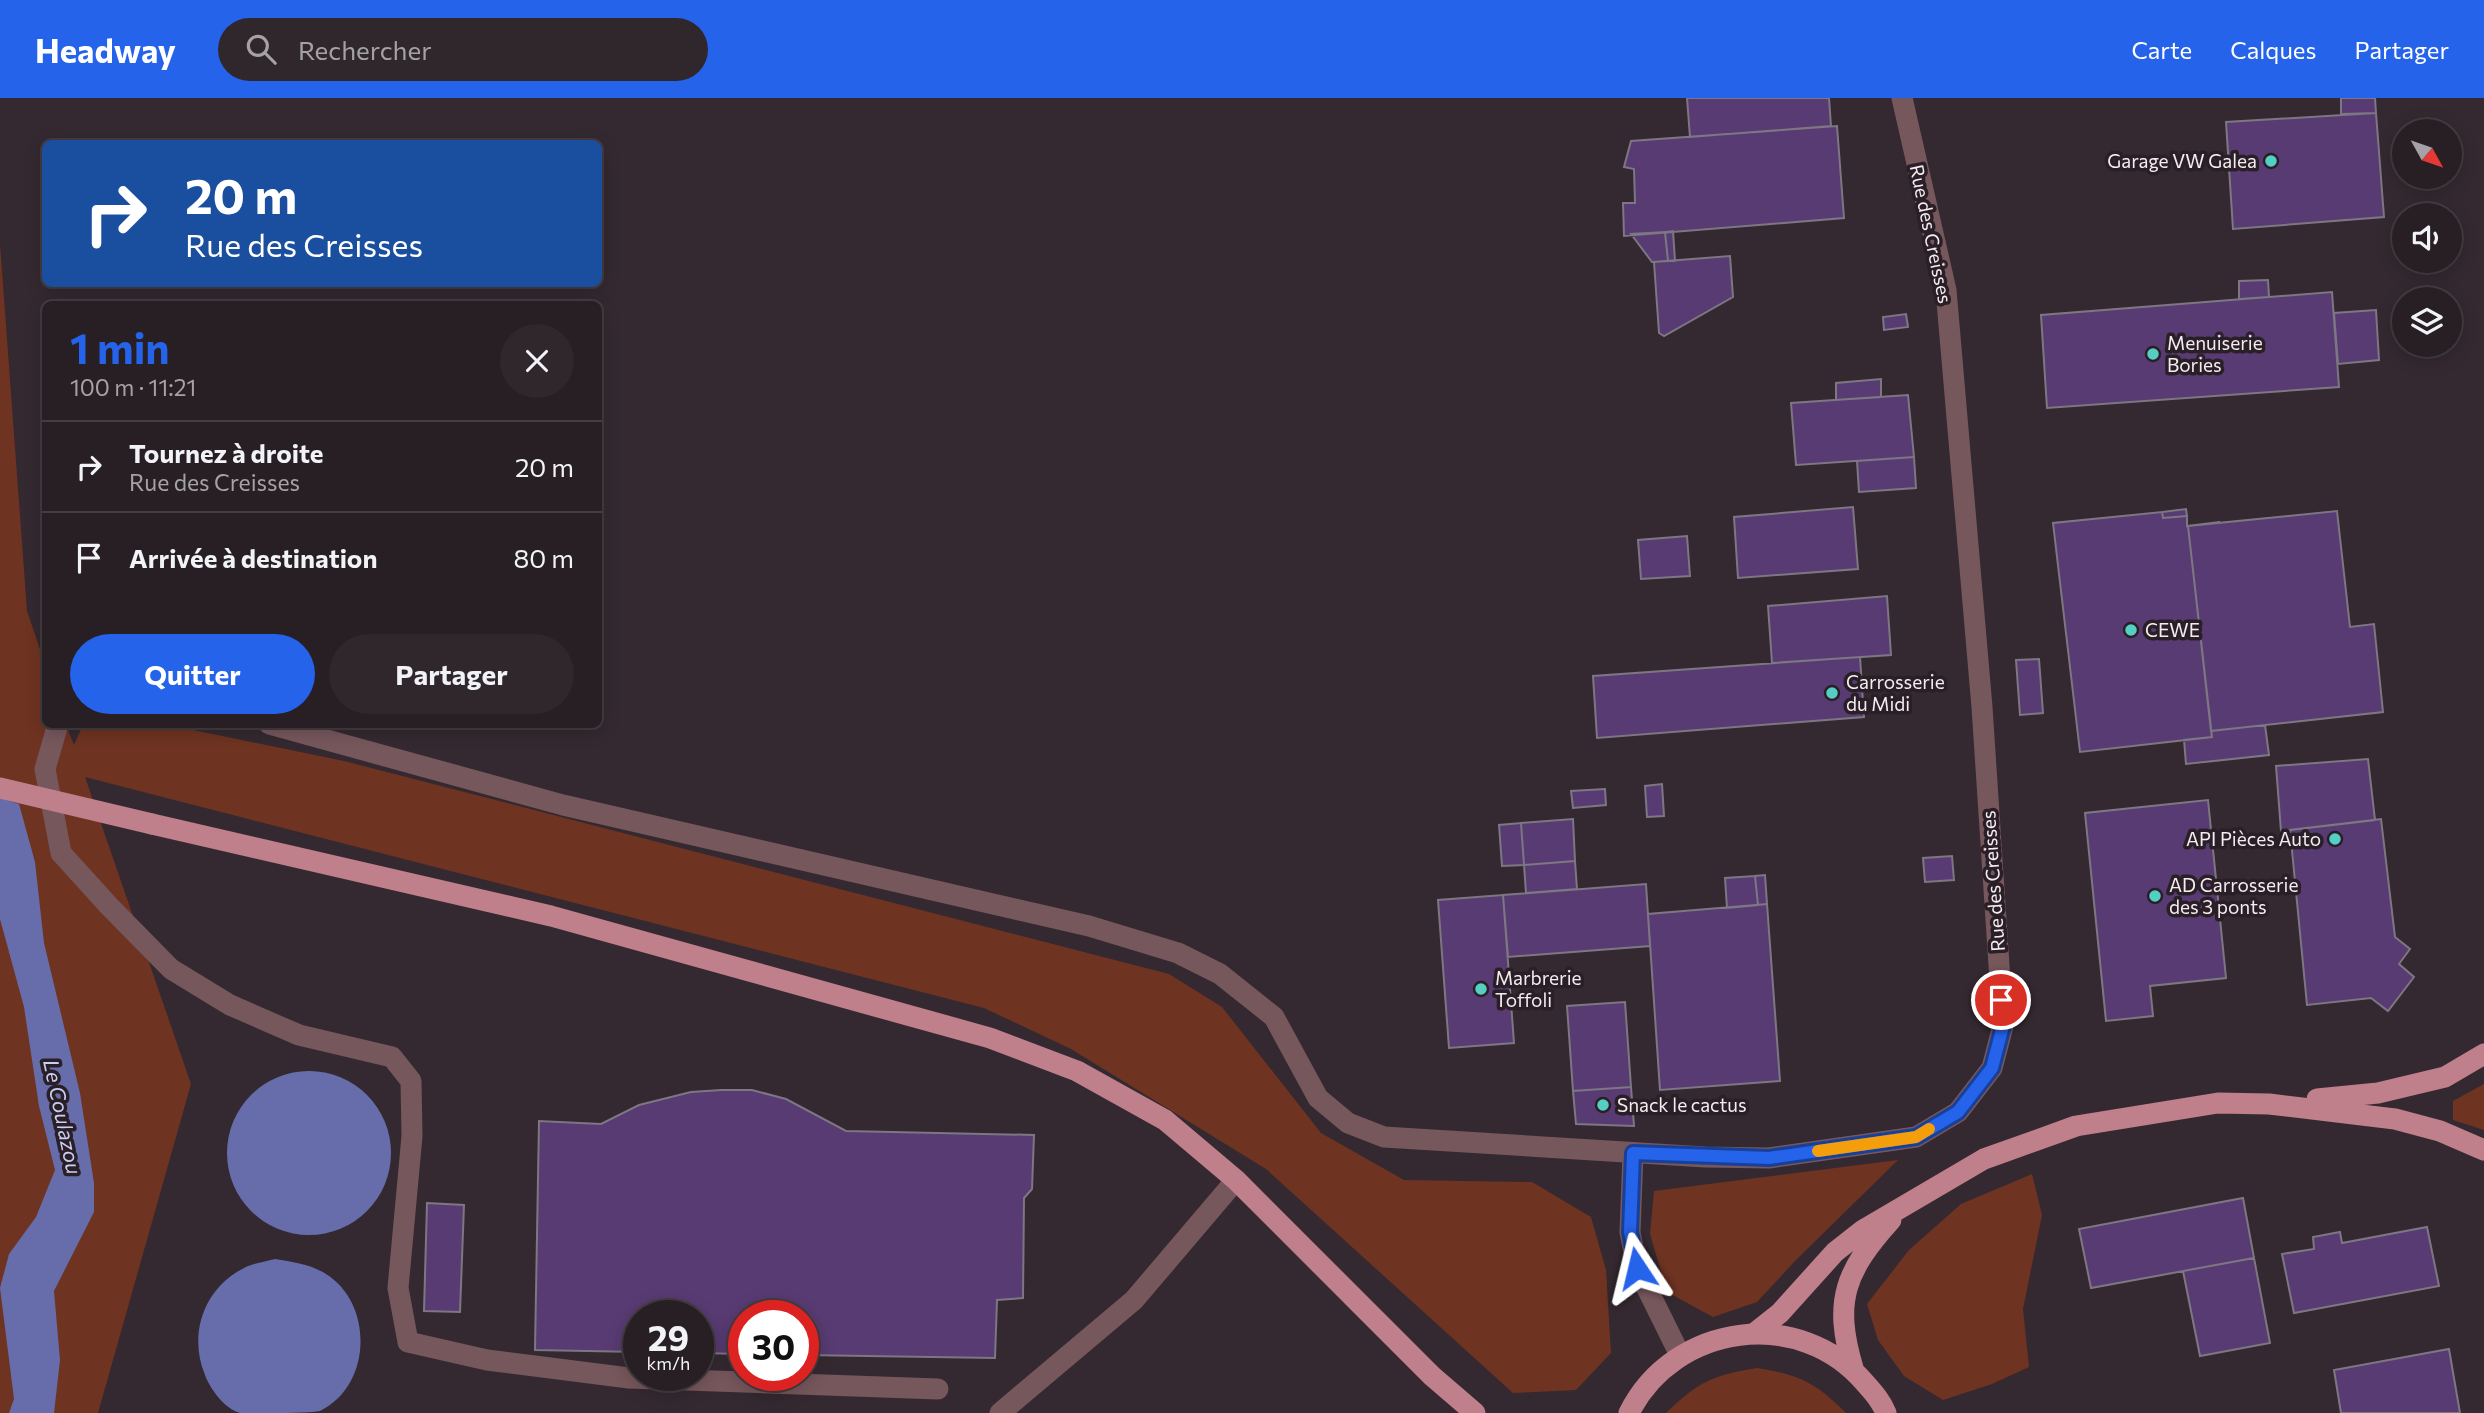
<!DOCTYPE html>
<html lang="fr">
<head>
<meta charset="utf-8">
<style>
  body { margin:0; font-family:Commissioner,sans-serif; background:#2f272c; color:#f1f3f6; height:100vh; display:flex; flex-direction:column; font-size:26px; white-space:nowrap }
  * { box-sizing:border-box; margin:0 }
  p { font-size:23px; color:#a4a2a6 }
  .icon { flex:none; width:38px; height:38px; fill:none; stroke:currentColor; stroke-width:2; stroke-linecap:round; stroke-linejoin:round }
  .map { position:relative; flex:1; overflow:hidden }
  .drawer { position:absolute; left:42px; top:203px; width:560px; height:427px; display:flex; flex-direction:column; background:#271f24; border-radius:10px; box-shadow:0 4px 18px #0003,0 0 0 2px #433d41 }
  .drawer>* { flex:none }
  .top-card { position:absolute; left:42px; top:42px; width:560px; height:147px; border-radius:10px; box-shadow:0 4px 18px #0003,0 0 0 2px #433d41; background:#1a4fa0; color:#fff; overflow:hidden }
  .needle { width:46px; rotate:130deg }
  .tools { position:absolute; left:2392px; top:21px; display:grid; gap:14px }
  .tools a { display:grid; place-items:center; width:70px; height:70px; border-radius:50%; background:#271f24; box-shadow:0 4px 18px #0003,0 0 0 2px #433d41; font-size:35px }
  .speed { position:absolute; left:623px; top:1202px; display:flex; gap:14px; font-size:35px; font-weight:700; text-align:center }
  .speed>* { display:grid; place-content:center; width:91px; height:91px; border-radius:50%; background:#271f24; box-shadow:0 4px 18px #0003,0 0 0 2px #433d41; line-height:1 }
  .speed small { font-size:18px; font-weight:400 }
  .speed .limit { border:10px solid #d22; background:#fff; color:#111 }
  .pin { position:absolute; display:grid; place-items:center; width:60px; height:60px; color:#fff; margin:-30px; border:4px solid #fff; border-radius:50%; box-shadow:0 2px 7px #0007 }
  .me { position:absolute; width:77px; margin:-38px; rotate:350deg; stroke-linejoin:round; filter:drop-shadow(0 0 5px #0008) }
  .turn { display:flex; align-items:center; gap:24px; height:147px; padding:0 28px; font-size:32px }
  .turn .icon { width:91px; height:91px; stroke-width:2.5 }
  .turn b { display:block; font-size:49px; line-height:60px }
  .round { display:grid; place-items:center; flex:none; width:74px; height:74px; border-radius:37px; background:#2f272c }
  .headline { display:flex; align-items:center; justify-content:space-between; height:119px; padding:0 28px }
  h1 { font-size:42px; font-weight:700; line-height:52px; color:#2563eb }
  .primary-button { display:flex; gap:14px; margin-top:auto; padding:14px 28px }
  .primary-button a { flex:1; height:80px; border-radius:42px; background:#2563eb; color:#fff; font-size:28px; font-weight:700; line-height:80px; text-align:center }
  .primary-button a+a { background:#2f272c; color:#f1f3f6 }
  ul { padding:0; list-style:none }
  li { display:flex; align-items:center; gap:21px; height:91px; padding:0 28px; border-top:2px solid #433d41 }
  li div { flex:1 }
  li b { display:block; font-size:26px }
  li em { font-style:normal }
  header { display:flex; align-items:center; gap:42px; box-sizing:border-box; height:98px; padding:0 35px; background:#2563eb; color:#fff }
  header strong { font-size:33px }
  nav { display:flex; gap:38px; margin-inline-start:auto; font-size:24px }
  .search { width:490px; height:63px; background:#2f272c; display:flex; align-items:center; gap:18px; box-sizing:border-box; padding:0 24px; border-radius:38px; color:#a4a2a6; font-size:26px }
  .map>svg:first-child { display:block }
  .green { fill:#6f3321 }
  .water { fill:#666daa }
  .building { fill:#583b72; stroke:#7d7683; stroke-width:2 }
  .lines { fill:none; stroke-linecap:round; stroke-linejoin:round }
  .minor { stroke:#76575c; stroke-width:21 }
  .major { stroke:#bf7f8b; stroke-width:21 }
  .major-bridge { stroke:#bf7f8b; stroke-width:21 }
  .route-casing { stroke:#184099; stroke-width:18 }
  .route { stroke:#2563eb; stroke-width:12 }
  .slow { stroke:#f59e0b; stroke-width:12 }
  .poi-dot { fill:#55cec4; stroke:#2a1f26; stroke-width:2.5 }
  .labels { text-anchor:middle; stroke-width:7; stroke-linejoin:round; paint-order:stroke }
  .poi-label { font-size:19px; fill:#f3ecf1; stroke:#2a1f26; text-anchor:start }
  .street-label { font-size:19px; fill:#f3ecf1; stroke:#2a1f26 }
  .water-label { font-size:21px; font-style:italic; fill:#c9cff3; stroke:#2a1f26 }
</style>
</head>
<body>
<header>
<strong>Headway</strong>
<div class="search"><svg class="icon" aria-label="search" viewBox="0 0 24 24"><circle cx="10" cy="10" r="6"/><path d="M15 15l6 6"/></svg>Rechercher</div>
<nav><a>Carte</a><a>Calques</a><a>Partager</a></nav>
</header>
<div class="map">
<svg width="2484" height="1315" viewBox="0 0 2484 1315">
  <rect width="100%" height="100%" fill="#342930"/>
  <path class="green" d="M0 146 27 513 45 566 46 626 66 627 74 647 83 627H169L344 663 1169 876 1222 909 1321 1035 1404 1082 1532 1084 1591 1119 1606 1172 1611 1255 1576 1292 1513 1295 1266 1071 1071 951 984 910 85 679 191 986 98 1315H0Z
    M2484 986V1032L2453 1022V1003Z
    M1898 1062 1796 1162 1757 1204 1713 1219 1667 1194 1650 1136 1654 1093Z
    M2032 1076 2042 1117 2023 1211 2029 1269 1992 1286 1943 1302 1904 1278 1878 1242 1867 1206 1909 1152 1961 1106Z
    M1757 1270C1800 1277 1815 1284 1846 1315H1666C1698 1284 1713 1277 1757 1270Z"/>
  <path class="water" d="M0 700 19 706 35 764 44 845 80 995 94 1085V1114L54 1193 60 1262 54 1315H9L14 1301 0 1190 9 1156 36 1119 55 1072 39 1008 24 909 0 821Z
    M227 1055a82 82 0 1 1 164 0a82 82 0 1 1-164 0Z
    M275 1161C293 1164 310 1166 326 1176 374 1206 372 1288 320 1313 307 1315 282 1315 267 1315 259 1315 248 1315 240 1315 225 1311 210 1291 205 1277 188 1236 204 1190 244 1170 253 1165 265 1164 275 1161Z"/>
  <path class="building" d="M1687 0H1829L1831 28 1690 39Z
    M2341 0H2375L2376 15 2341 16Z
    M2376 15 2384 119 2233 131 2226 24Z
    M1837 28 1844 120 1624 138 1623 105H1635L1634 71 1624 69 1631 43Z
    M1673 133 1675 163H1668L1665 134Z
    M1665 134 1668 163 1652 164 1631 136Z
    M1730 158 1733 199 1664 238 1659 235 1654 164Z
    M2268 182 2269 199 2239 201V183Z
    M2332 194 2339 289 2047 310 2041 217Z
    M2376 212 2379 262 2338 266 2334 215Z
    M1906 216 1908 229 1884 232 1883 219Z
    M1881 281V299L1836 302V285Z
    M1908 297 1914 359 1796 367 1791 305Z
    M1914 359 1916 390 1859 394 1857 363Z
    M1853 409 1858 471 1738 480 1734 419Z
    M2186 411 2187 418 2163 420 2162 414Z
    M2337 413 2350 529 2374 526 2383 614 2211 633 2188 428Z
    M2162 414 2163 420 2187 418V428L2220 424 2188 428 2212 639 2080 654 2053 425Z
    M1687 438 1690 478 1641 481 1638 442Z
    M1887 498 1891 557 1772 565 1768 508Z
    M1860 559 1864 619 1597 640 1593 578Z
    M2039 561 2043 615 2020 617 2016 562Z
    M2265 627 2269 657 2186 666 2184 642 2212 639 2211 633Z
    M2368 661 2375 722 2281 733 2276 668Z
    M1662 686 1664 718 1647 719 1645 688Z
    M1605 691 1606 707 1573 710 1571 693Z
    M2208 702 2226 880 2150 888 2153 918 2106 923 2085 715Z
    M1573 721 1575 763 1524 767 1521 725Z
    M2381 721 2395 839 2410 851 2399 866 2414 879 2388 913 2371 900 2307 907 2290 732Z
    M1521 725 1524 767 1502 768 1499 727Z
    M1952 758 1954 782 1925 784 1923 760Z
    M1575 763 1577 791 1526 795 1524 767Z
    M1765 777 1767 806 1758 807 1755 778Z
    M1755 778 1758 807 1727 810 1725 780Z
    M1646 786 1650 848 1508 859 1503 797Z
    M1503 797 1514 945 1449 950 1438 802Z
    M1767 806 1780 983 1660 992 1648 816Z
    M1625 904 1631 989 1573 993 1567 908Z
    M1631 989 1634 1028 1576 1026 1573 993Z
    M721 992H752L786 1001 846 1033 1034 1037 1032 1091 1024 1100 1023 1200 997 1202 995 1260 803 1257V1218H744V1256L698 1255V1218H639V1254L535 1252 539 1023 601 1026 639 1007 691 994Z
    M2243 1100 2254 1160 2091 1190 2079 1131Z
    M427 1105 464 1107 460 1214 424 1213Z
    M2427 1129 2439 1188 2294 1215 2282 1156 2314 1151 2313 1139 2340 1134 2342 1145Z
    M2254 1160 2270 1245 2200 1258 2183 1173Z
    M2449 1251 2460 1315H2341L2334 1272Z"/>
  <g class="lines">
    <path class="minor" d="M58 626 45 671 61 755 109 808 171 871 230 907 299 937 392 959 411 983 412 1038 398 1190 408 1244 487 1262 629 1280 938 1291
      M269 626 563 707 1089 828 1178 855 1220 876 1274 919 1318 1000 1348 1025 1384 1039 1705 1059 1769 1060 1916 1039 1958 1014 1992 970 2003 928 1982 609 1946 192 1902 0
      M1633 1055 1630 1134 1637 1170 1680 1257
      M1000 1315 1134 1202 1236 1082"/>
    <path class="major" d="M152 726 551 818 990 940 1077 973 1165 1022 1236 1082 1432 1278 1475 1315
      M2317 1001 2378 995 2445 979 2484 956
      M1756 1234 1780 1215 1835 1154 1863 1132 1984 1061 2076 1028 2218 1005 2269 1006 2395 1021 2440 1033 2484 1052
      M1853 1270C1833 1203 1845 1173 1891 1122
      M1629 1315C1674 1225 1800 1208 1865 1285 1874 1295 1881 1303 1886 1315"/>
    <path class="major-bridge" d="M0 690 152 726"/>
  </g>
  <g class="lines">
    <defs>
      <path id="route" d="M1637 1170 1630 1134 1633 1055 1769 1060 1916 1039 1958 1014 1992 970 2003 928 2001 902"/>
    </defs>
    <use href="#route" class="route-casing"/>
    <use href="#route" class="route"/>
    <path class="slow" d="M1818 1053 1916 1039 1929 1031"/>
  </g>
  <g class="poi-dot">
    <circle cx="2271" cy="63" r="7"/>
    <circle cx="2153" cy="256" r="7"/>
    <circle cx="2131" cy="532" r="7"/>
    <circle cx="1832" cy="595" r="7"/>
    <circle cx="2335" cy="741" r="7"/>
    <circle cx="2155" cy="798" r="7"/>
    <circle cx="1481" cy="891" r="7"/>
    <circle cx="1603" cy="1007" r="7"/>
  </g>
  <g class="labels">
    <g class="poi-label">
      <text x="2257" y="70" text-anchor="end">Garage VW Galea</text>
      <text x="2167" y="252">Menuiserie<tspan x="2167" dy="22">Bories</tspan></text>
      <text x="2145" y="539">CEWE</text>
      <text x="1846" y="591">Carrosserie<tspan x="1846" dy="22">du Midi</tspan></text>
      <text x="2321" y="748" text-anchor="end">API Pièces Auto</text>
      <text x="2169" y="794">AD Carrosserie<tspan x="2169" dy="22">des 3 ponts</tspan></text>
      <text x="1495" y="887">Marbrerie<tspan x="1495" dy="22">Toffoli</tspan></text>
      <text x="1617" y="1014">Snack le cactus</text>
    </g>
    <g class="street-label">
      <text transform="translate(1931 136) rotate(78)" y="7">Rue des Creisses</text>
      <text transform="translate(1993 783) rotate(-94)" y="7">Rue des Creisses</text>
    </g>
    <g class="water-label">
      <text transform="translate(62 1019) rotate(78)" y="7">Le Coulazou</text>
    </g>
  </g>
</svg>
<div class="tools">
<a><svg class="needle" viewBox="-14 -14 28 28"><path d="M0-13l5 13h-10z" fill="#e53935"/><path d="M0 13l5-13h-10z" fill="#a4a2a6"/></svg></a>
<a><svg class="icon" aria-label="sound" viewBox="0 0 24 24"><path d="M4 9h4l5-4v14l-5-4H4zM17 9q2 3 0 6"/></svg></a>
<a><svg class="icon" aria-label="layers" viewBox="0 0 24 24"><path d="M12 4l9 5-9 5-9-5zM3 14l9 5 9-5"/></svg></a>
</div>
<div class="speed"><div>29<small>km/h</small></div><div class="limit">30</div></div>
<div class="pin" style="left:2001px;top:902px;background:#d93025"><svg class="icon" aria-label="arrive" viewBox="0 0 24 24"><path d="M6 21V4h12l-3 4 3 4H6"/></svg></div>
<svg class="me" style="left:1637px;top:1170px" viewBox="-20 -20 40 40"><path d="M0-17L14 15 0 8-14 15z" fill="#2563eb" stroke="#fff" stroke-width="4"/></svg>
<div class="top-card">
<div class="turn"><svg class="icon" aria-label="right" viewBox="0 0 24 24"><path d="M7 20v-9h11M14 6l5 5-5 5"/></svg><div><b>20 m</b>Rue des Creisses</div></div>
</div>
<section class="drawer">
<div class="headline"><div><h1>1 min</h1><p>100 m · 11:21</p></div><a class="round"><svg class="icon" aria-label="close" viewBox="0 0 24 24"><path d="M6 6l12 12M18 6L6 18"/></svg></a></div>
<ul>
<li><svg class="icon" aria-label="right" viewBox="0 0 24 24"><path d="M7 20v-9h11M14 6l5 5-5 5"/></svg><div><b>Tournez à droite</b><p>Rue des Creisses</p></div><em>20 m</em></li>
<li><svg class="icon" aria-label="arrive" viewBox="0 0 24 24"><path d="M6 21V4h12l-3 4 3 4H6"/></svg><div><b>Arrivée à destination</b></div><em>80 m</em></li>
</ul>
<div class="primary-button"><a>Quitter</a><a>Partager</a></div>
</section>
</div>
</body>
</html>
